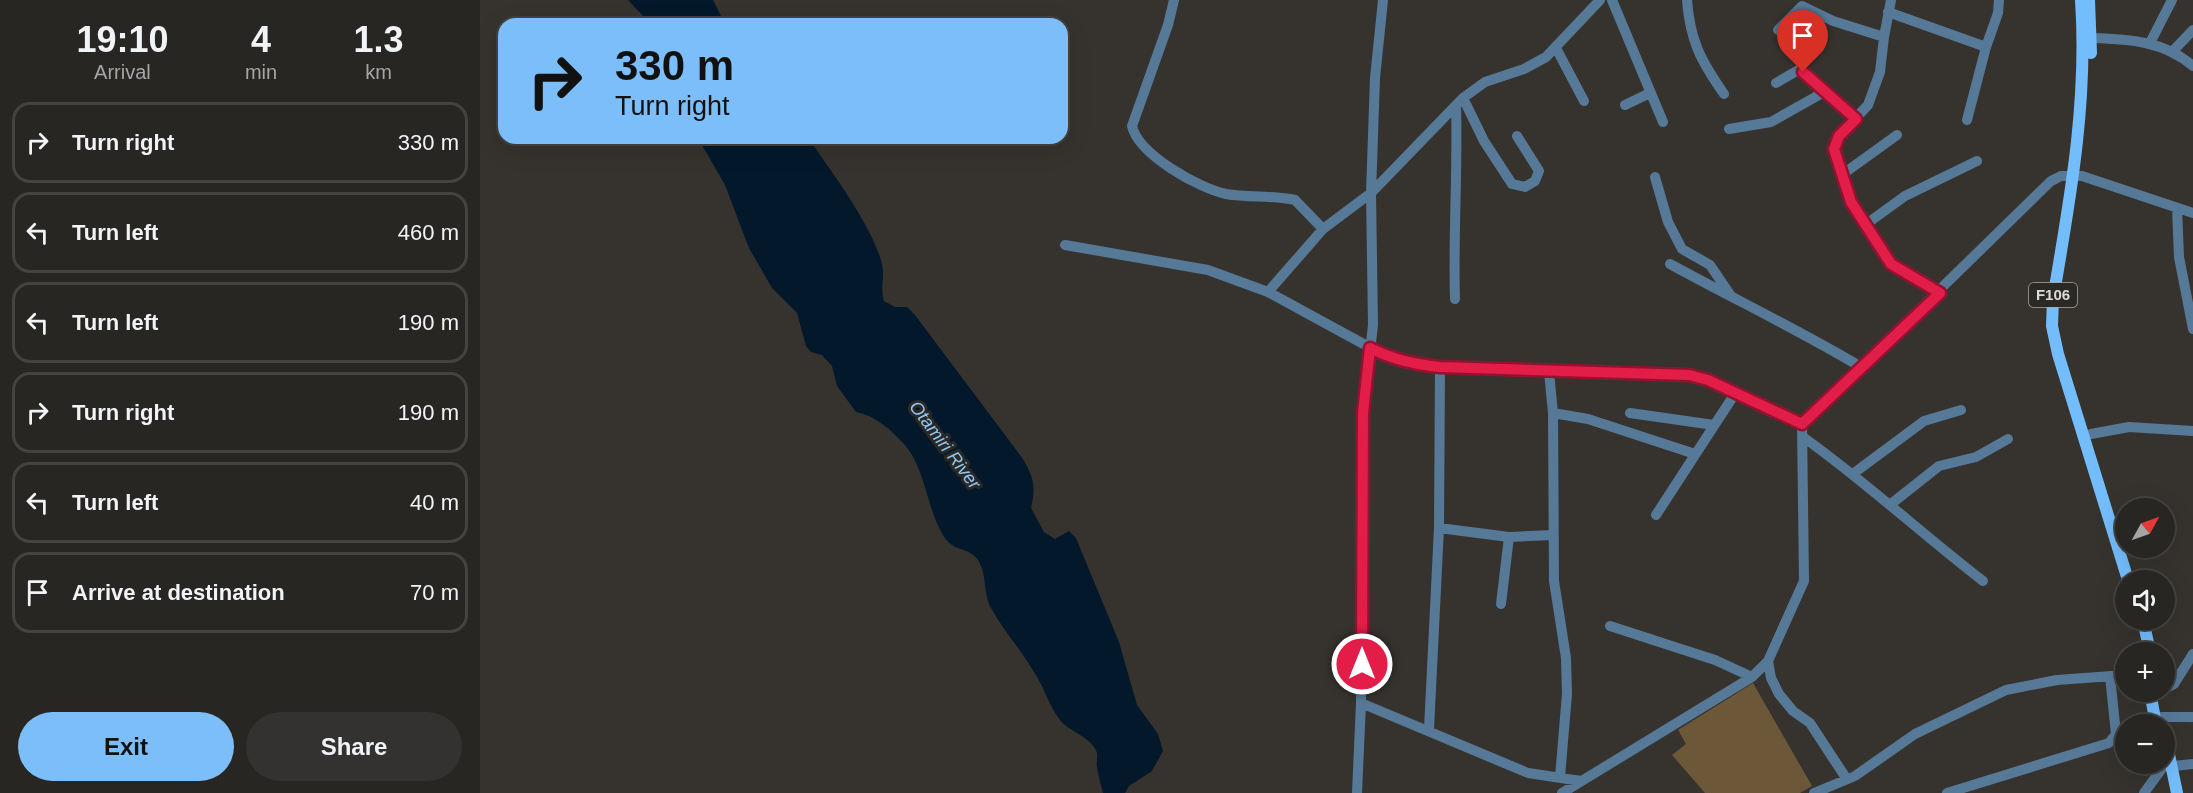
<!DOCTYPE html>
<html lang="en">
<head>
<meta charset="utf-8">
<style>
  body { margin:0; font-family:Helvetica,sans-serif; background:#343230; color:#f1f3f6; height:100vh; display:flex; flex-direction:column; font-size:22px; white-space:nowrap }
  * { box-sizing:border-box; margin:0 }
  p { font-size:20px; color:#a5a5a6 }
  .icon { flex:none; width:33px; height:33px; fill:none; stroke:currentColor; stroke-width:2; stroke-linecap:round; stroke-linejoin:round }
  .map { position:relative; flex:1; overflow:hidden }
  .sheet { display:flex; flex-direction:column; background:#282623; width:480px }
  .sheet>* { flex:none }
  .hud { position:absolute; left:18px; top:18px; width:570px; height:126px; border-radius:18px; box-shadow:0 6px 24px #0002,0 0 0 2px #444341; background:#7cbef9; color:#111; overflow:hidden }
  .needle { width:39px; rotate:50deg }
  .controls { position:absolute; left:1635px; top:498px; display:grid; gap:12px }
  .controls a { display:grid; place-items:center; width:60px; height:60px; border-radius:50%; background:#282623; box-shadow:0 6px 24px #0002,0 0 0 2px #444341; font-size:30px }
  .pin { position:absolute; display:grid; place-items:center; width:51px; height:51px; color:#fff; margin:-62px -26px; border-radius:50% 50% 50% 0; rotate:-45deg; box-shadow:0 0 6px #0007 }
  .pin .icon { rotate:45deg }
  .me { position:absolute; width:66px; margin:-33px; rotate:0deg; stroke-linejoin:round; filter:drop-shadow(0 0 4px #0008) }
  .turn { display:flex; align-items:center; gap:21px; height:126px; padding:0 18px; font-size:27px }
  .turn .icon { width:78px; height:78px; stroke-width:2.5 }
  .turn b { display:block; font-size:42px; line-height:51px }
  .eta { display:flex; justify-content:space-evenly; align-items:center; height:102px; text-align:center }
  .eta b { font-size:36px; font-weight:700; line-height:42px }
  .button { display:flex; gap:12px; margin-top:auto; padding:12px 18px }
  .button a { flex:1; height:69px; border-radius:36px; background:#7cbef9; color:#111; font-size:24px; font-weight:700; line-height:69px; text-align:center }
  .button a+a { background:#343230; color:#f1f3f6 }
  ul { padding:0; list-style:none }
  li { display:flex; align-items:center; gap:18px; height:81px; margin:0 12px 9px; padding:0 6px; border:3px solid #444341; border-radius:18px }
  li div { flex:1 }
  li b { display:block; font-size:22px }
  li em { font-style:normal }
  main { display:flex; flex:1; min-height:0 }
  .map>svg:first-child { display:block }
  .green { fill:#6c5839 }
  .water { fill:#03192b }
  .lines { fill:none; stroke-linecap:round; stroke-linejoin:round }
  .minor { stroke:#577998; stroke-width:10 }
  .major { stroke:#74bdfc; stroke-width:12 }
  .route-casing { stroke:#92132f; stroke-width:15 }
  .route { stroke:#e11d48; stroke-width:10 }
  .labels { text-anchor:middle; stroke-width:6; stroke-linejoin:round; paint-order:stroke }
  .shield { fill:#2b2925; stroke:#a8a6a2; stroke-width:1.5 }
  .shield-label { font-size:15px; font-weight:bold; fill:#dddbd8 }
  .water-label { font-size:18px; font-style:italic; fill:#92c6f5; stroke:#2b2925 }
</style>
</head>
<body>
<main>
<section class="sheet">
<div class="eta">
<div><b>19:10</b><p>Arrival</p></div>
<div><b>4</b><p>min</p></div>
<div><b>1.3</b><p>km</p></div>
</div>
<ul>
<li><svg class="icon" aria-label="right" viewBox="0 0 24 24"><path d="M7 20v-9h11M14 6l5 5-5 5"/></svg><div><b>Turn right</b></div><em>330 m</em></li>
<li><svg class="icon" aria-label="left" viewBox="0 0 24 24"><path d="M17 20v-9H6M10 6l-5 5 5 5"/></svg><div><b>Turn left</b></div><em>460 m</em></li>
<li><svg class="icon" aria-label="left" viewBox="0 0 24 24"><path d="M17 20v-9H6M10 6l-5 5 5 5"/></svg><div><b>Turn left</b></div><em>190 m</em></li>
<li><svg class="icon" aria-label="right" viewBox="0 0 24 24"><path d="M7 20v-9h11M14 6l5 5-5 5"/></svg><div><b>Turn right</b></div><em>190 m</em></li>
<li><svg class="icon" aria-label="left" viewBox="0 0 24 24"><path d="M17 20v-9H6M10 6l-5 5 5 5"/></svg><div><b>Turn left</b></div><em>40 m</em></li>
<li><svg class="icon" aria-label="arrive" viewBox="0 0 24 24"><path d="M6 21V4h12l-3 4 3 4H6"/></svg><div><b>Arrive at destination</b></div><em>70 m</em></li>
</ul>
<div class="button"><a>Exit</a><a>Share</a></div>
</section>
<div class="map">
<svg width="1713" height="793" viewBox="0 0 1713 793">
  <rect width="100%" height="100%" fill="#36332f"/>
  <path class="green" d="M1273 683 1332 786 1320 793H1225L1192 755 1206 744 1198 730Z"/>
  <path class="water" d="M148 0H233L245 24H198L165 18Z
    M218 138H328C350 169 393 227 402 264 405 276 400 287 404 301L415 307H427L435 315 543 459C554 478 556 486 551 508L564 532 575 539 589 531 596 538 639 642 657 705 678 734 683 751 672 771 649 786 645 793H623C621 785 618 775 617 767 616 762 618 757 617 753 612 737 589 732 580 720 569 706 564 687 554 672 541 650 523 630 511 608 503 593 507 574 498 560 488 546 473 553 463 535 446 507 446 469 424 444 410 429 396 416 376 412L357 386 352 366 342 355 331 352 326 346 317 313 292 288 269 248 245 185Z"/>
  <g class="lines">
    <path class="minor" d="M694 0 688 25 652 126C658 154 718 188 746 194 769 198 793 195 815 200L843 229
      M1132 0 1183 122
      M1207 0C1210 41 1221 61 1244 94
      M1408 12 1506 47 1487 120
      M1298 30 1322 6 1353 21 1404 37 1411 0
      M1404 37 1400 72 1388 105 1359 136 1354 149 1366 192 1402 252 1421 271 1460 293
      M1612 38C1649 39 1684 41 1713 66
      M1670 43 1692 0
      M1506 47 1518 13 1519 0
      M1076 48 1104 101
      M1692 52 1713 30
      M1296 83 1320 69 1376 119
      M983 98 1004 141 1032 184 1045 187 1055 181 1059 171 1037 136
      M1145 105 1170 93
      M1249 129 1291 122 1346 91
      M1363 174 1417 135
      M1175 177 1188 222 1202 249 1230 265 1251 296
      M1697 208 1699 257 1713 329
      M1385 225 1425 196 1497 161
      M585 245 728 270 788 292 911 359 928 364 1034 371 1209 375 1228 380 1322 424
      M1190 264C1254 299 1319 330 1381 367
      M788 292 843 229 891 193 983 98 1005 82 1044 69 1066 57 1120 0
      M975 299C973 234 978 169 976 105
      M1069 372 1073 413 1074 581 1086 658 1087 694 1080 777
      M1073 413 1108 419 1215 454
      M1150 413 1234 425
      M1611 434 1649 427 1713 431
      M1323 437C1386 482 1442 534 1503 581
      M1374 473 1444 421 1481 410
      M1411 504 1459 466 1496 457 1528 439
      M1176 515 1256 392
      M959 528 1029 537 1073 535
      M1021 604 1029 537
      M1130 626 1235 660 1272 677
      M1288 661 1291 678 1299 694 1313 711 1330 723 1366 778
      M1684 689 1694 684 1713 654
      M881 703 1048 773 1101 781
      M1682 717H1713
      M949 729 959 528 960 367
      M877 793 881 703 883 413 893 325 891 193 895 78 903 0
      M1082 793 1272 677 1288 661 1324 581 1322 424 1571 181 1581 176H1602L1713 213
      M1334 793 1375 776 1435 734 1526 690 1577 680 1646 675
      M1467 793 1629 743 1636 734 1630 676
      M1664 793 1683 767 1713 764"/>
    <path class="major" d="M1601 0C1608 102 1590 199 1573 299L1572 326 1578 354 1648 580
      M1609 0 1611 53
      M1663 620 1670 652
      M1670 692 1676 724
      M1684 730 1697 793"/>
  </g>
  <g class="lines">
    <defs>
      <path id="route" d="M882 664 883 413 890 348C914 360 934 364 960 367L1209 375 1228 380 1322 424 1460 293 1411 264 1371 202 1354 149 1359 136 1376 119 1323 72"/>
    </defs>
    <use href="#route" class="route-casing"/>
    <use href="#route" class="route"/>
  </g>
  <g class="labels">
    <rect class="shield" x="1549" y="283" width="48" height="24" rx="4.5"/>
    <g class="shield-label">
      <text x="1573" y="300">F106</text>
    </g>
    <g class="water-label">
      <text transform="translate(465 445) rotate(53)" y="6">Otamiri River</text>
    </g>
  </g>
</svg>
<div class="controls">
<a><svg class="needle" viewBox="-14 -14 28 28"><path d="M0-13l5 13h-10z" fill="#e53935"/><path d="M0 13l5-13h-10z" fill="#a5a5a6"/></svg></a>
<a><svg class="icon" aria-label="sound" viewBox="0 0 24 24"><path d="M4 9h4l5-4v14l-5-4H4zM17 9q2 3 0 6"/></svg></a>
<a>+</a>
<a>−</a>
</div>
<div class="pin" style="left:1323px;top:72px;background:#d93025"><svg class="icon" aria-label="arrive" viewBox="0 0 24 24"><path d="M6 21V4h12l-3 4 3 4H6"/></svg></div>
<svg class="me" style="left:882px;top:664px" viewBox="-20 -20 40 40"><circle r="17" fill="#e11d48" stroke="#fff" stroke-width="3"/><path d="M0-11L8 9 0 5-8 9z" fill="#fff"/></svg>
<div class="hud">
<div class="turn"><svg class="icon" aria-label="right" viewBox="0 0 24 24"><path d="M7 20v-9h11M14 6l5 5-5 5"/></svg><div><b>330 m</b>Turn right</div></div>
</div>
</div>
</main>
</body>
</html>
